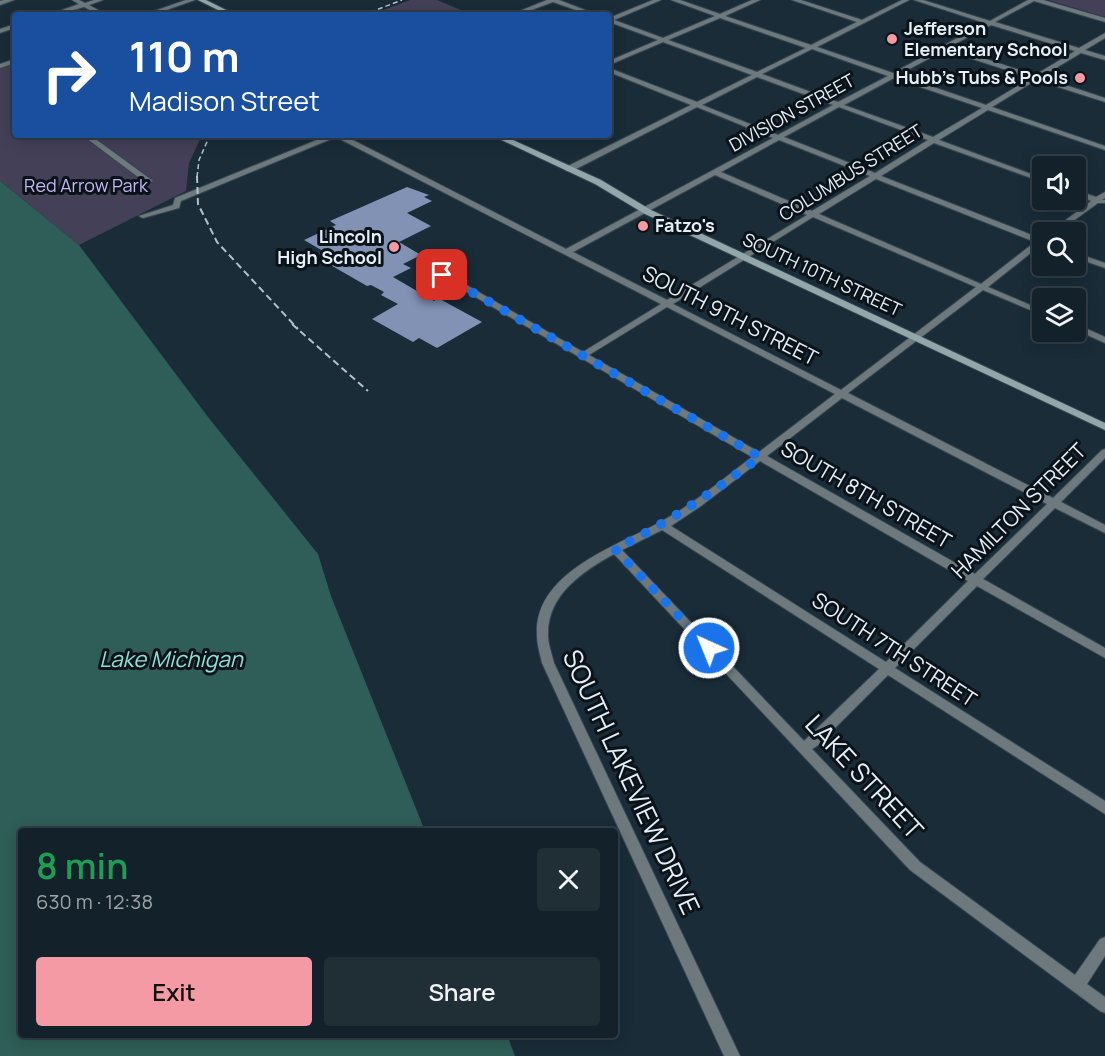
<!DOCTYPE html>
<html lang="en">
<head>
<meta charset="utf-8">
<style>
  body { margin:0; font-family:Manrope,sans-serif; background:#202e36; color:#f1f3f6; height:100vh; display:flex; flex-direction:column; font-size:22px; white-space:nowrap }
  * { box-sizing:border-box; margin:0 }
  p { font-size:20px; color:#9da3a8 }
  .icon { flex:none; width:33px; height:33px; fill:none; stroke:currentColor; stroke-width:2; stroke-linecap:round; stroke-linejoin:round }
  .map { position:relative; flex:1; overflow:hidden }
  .sheet { position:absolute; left:18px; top:828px; width:600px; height:210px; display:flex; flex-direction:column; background:#13212a; border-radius:6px; box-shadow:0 3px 15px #0003,0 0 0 2px #323e47 }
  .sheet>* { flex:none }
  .hud { position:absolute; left:12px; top:12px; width:600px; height:126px; border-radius:6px; box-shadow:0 3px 15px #0003,0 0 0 2px #323e47; background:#1a4fa0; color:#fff; overflow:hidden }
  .tools { position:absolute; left:1032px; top:156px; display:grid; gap:12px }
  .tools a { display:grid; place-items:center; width:54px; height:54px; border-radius:6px; background:#13212a; box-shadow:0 3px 15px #0003,0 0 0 2px #323e47; font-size:30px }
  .pin { position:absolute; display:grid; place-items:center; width:51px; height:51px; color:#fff; margin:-26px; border-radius:12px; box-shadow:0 3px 9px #0006 }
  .me { position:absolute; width:66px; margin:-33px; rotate:316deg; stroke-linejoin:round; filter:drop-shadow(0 0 4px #0008) }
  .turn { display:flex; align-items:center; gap:21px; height:126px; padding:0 18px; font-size:27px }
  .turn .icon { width:78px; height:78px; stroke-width:2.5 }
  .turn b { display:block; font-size:42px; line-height:51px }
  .round { display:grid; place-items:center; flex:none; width:63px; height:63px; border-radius:6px; background:#202e36 }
  .summary { display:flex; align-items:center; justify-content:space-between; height:102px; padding:0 18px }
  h1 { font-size:36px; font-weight:600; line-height:45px; color:#1e9e55 }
  .button { display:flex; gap:12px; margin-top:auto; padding:12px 18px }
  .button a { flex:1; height:69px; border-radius:6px; background:#f49aa4; color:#111; font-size:24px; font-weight:600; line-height:69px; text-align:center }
  .button a+a { background:#202e36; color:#f1f3f6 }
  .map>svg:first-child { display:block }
  .green { fill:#444058 }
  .water { fill:#2e5e57 }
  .building { fill:#8192b4 }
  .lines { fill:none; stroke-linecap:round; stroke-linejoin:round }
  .street-casing { stroke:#354753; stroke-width:2 }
  .secondary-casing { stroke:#354753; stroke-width:2 }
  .street { fill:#6d797c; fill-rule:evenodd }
  .secondary { fill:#93a7ab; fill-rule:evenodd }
  .rail-far1 { stroke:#b4c1ca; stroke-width:1.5; stroke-dasharray:5 3; stroke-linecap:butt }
  .rail { stroke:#b4c1ca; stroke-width:2; stroke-dasharray:7 4; stroke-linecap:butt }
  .route { stroke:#1a73e8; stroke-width:10; stroke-dasharray:0 18 }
  .poi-dot { fill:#f49aa4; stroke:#0b1319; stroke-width:2 }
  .labels { text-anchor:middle; stroke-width:6; stroke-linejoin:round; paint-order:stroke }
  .far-poi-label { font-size:18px; font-weight:bold; fill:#e4eff8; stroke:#0b1319; text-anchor:start }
  .far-street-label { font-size:18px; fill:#e4eff8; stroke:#0b1319 }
  .far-park-label { font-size:18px; fill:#c1b7f3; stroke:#0b1319 }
  .street-label { font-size:21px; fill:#e4eff8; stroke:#0b1319 }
  .water-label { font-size:22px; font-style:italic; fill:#8de1d4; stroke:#0b1319 }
  .near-street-label { font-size:26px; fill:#e4eff8; stroke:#0b1319 }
</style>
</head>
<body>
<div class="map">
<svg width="1105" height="1056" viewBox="0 0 1105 1056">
  <rect width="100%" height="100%" fill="#192c38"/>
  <path class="green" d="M410 0H437L468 13 370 15Z
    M1048 0H1105V17Z
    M15 62V135H202L189 163 186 191 79 245 0 181V67Z"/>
  <path class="water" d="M0 181 79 245 208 417 318 554 331 596 425 831H21V1035H507L515 1056H0Z"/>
  <path class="building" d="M407 187 429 195 424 197 432 201 407 213 431 226 399 242 421 255 403 264 411 268 393 277 434 301 438 298 482 322 437 348 419 338 413 342 372 319 398 304 381 295 384 292 371 285 367 286 327 263 332 261 319 253 323 251 304 240 336 225 330 221Z"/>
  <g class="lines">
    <defs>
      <path id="street" d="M4 0H14L0 5V1Z
        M72 0H79L85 3 94 0H103L89 5 107 15H100L84 7 57 15H48L79 4Z
        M186 0H195L152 15H143Z
        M547 0H559L598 15H590L553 2 518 15H510Z
        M653 0H661L614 20 663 38 715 16 671 0H680L720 14 752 0H760L725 16 811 45 857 22 792 0H801L862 20 902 0H909L817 47 893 73 985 23 914 0H923L990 21 1028 0H1043L1105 18V22L1034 1 995 22 1079 48 1105 33V38L1085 50 1105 56V60L1081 53 1041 77 1105 98V102L1036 80 992 107 1105 146V150L988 110 939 140 1042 178V182L934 143 881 176 1042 239V244L988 287 1042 310V315L983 290 848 393 1053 498 1102 450 1105 449V458L1061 502 1105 525V533L1055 508 983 579 1105 648V658L977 586 895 668 1105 801V814L888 675 817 746 812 749 920 862 1075 975 1100 939 1105 937V956L1087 984 1105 997V1013L1100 1011 910 870 614 554C583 571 547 595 548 635 548 644 552 654 554 663L740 1056H724L542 663C540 654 537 645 537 636 533 572 618 546 662 521 695 503 723 479 752 457L453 284 428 287 419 285 417 279 428 271 449 275 583 352 661 304 336 137 181 201 179 208 143 218 139 216 173 205 175 198 329 135H343L566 249 773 138 697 107 572 171H566V167L691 105 609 72V68L697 102 752 75 663 42 609 65V61L658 40 609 22V18ZM720 18 806 48 757 72 668 40ZM991 25 1075 51 1035 75 949 47ZM812 49 888 76 838 102 762 74ZM945 50 1031 78 986 105 898 75ZM757 77 833 105 778 135 702 105ZM894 78 982 108 933 137 844 105ZM839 107 928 140 875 173 784 137ZM779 140 870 176 812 211 721 172ZM715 175 807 215 667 300 573 252ZM876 179 1035 242 981 284 819 214ZM813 217 976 287 841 390 673 304ZM430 276 446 280 426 282 425 280ZM667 307 835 394 759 452 589 355ZM842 398 1047 504 975 574 767 456ZM760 461 968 581 886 662 671 526 701 506ZM662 530 879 669 804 741 622 550Z
        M467 12 473 14 474 15H465Z
        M15 24V28L0 33V29Z
        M15 59V63L0 68V64Z
        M82 135H90L153 181 146 183Z
        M1076 190 1096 197 1105 192V198L1102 200H1105V203H1098L1058 232H1050L1091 201 1076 194Z
        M1076 253 1105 263V268L1076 258Z
        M1076 324 1105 337V343L1076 330Z"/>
      <path id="secondary" d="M198 0H206L236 15H228Z
        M491 135H502L601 180 651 210 1105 423V430L645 214 595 184Z"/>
    </defs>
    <use href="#street" class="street-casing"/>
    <use href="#secondary" class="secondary-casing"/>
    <use href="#street" class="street"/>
    <use href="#secondary" class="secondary"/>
    <path class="rail-far1" d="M363 15 402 0
      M197 177 199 160 210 135"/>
    <path class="rail" d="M197 176 198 204 217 242 298 329
      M292 324 368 391"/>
  </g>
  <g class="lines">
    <path class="route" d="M442 275 760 457C713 492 668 523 615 549L709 648"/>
  </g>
  <g class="poi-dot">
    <circle cx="892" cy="39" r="6"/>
    <circle cx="1080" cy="78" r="6"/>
    <circle cx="643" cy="226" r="6"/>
    <circle cx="394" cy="247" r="6"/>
  </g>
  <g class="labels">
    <g class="far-poi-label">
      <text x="904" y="35">Jefferson<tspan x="904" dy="21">Elementary School</tspan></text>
      <text x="1068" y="84" text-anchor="end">Hubb's Tubs &amp; Pools</text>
      <text x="655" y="232">Fatzo's</text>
      <text x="382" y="243" text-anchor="end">Lincoln<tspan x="382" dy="21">High School</tspan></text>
    </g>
    <g class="far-street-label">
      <text transform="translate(792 113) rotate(-29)" y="6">DIVISION STREET</text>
      <text transform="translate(851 173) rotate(-32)" y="6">COLUMBUS STREET</text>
      <text transform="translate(822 275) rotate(25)" y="6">SOUTH 10TH STREET</text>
    </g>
    <g class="far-park-label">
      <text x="86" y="192">Red Arrow Park</text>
    </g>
    <g class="street-label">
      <text transform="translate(730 316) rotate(27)" y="7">SOUTH 9TH STREET</text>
      <text transform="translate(866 495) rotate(30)" y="7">SOUTH 8TH STREET</text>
      <text transform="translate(1019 511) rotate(-45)" y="7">HAMILTON STREET</text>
      <text transform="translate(894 650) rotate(33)" y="7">SOUTH 7TH STREET</text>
    </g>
    <g class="water-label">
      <text x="171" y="667">Lake Michigan</text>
    </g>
    <g class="near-street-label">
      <text transform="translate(864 777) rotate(47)" y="9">LAKE STREET</text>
      <text transform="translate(631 782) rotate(65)" y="9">SOUTH LAKEVIEW DRIVE</text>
    </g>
  </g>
</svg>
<div class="tools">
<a><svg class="icon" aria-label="sound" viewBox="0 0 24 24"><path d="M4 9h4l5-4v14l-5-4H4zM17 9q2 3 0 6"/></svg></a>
<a><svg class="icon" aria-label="search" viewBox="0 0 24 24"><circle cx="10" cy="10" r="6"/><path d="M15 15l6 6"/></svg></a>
<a><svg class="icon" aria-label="layers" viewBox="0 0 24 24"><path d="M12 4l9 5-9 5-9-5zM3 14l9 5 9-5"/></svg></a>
</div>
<div class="pin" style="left:442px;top:275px;background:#d93025"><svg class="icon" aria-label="arrive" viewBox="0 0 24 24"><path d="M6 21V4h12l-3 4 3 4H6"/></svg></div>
<svg class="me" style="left:709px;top:648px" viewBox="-20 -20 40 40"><circle r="17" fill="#1a73e8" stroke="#fff" stroke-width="3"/><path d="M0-11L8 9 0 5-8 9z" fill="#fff"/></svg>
<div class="hud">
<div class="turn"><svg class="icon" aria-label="right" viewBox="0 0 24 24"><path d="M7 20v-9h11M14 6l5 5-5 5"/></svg><div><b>110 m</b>Madison Street</div></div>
</div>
<section class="sheet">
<div class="summary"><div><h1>8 min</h1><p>630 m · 12:38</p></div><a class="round"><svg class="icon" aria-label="close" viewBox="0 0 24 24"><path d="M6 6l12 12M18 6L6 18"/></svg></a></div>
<div class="button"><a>Exit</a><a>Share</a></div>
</section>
</div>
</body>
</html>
